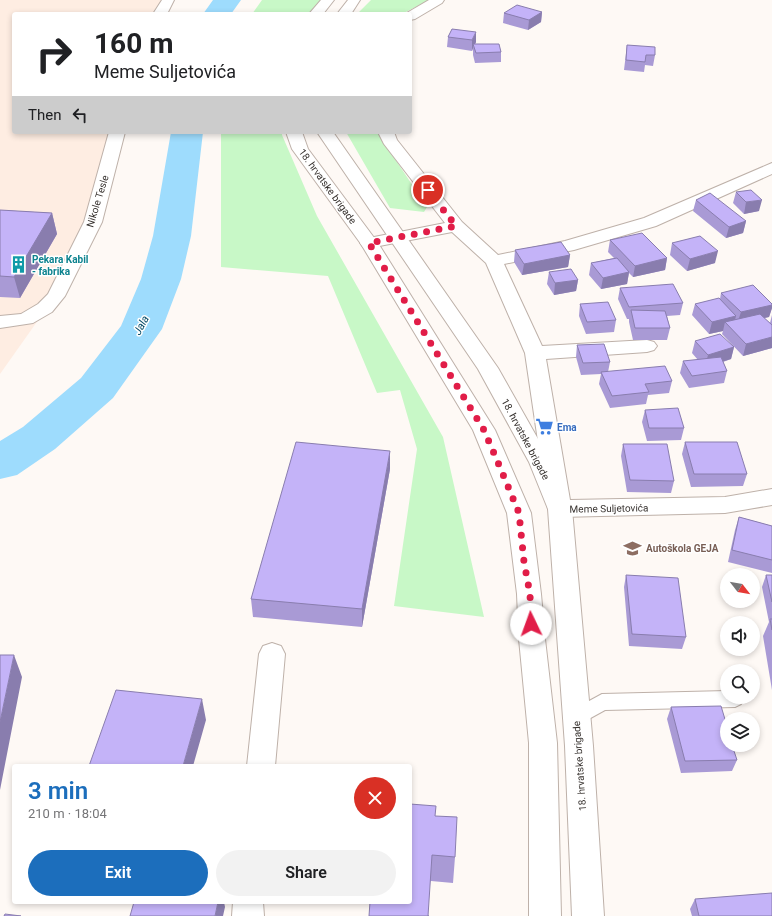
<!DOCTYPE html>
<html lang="en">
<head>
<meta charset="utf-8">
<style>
  body { margin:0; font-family:Roboto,sans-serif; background:#f2f2f2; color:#202124; height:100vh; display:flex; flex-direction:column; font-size:15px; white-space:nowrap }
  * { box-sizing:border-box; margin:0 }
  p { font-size:13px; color:#757577 }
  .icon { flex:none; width:22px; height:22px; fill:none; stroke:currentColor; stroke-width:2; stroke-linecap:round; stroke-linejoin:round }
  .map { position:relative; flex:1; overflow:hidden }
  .drawer { position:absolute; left:12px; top:764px; width:400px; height:140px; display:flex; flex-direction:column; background:#fff; border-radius:4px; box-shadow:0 2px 6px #0003 }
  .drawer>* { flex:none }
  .hud { position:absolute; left:12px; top:12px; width:400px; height:122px; border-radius:4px; box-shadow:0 2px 6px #0003; background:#fff; color:#202124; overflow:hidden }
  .needle { width:26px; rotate:121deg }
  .tools { position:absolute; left:720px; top:568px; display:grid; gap:8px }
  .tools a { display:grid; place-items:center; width:40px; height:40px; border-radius:50%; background:#fff; box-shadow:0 2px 6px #0003; font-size:20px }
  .pin { position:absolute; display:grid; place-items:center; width:34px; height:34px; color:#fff; margin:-17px; border:2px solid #fff; border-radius:50%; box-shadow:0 1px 4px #0007 }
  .me { position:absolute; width:44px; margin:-22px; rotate:357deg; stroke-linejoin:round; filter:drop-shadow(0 0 3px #0008) }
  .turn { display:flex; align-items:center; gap:14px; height:84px; padding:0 16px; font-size:18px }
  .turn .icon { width:52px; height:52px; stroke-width:2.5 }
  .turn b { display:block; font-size:28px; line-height:34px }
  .then { display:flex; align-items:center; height:38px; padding:0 16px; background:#0003; gap:8px; font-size:15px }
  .round { display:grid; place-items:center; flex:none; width:42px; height:42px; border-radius:21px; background:#f2f2f2 }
  .head { display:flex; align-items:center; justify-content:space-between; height:68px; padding:0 16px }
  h1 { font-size:24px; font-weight:600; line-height:30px; color:#1c6ebc }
  .action { display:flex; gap:8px; margin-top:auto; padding:8px 16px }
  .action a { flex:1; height:46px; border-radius:24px; background:#1c6ebc; color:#fff; font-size:16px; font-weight:600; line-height:46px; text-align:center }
  .action a+a { background:#f2f2f2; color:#202124 }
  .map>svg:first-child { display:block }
  .built { fill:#feede2 }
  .green { fill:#c8f8c7 }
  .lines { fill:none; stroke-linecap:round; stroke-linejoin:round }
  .river { fill:#9edcfd; fill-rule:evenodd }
  .lane-casing { stroke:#beb1a9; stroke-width:2 }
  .street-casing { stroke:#beb1a9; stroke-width:2 }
  .secondary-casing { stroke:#beb1a9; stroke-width:2 }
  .lane { fill:#fff; fill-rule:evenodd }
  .street { fill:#fff; fill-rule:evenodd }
  .secondary { fill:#fff; fill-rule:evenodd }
  .wall { fill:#a99ad5 }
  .shaded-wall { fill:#897dae }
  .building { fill:#c4b3f8; stroke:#897dae }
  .route { stroke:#e11d48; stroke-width:7; stroke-dasharray:0 12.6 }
  .labels { text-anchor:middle; stroke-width:3; stroke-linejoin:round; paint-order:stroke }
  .street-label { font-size:10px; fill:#37322f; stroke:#fff }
  .culture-label { font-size:10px; font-weight:bold; fill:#0d838f; stroke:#fff; text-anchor:start }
  .shop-label { font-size:10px; font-weight:bold; fill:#366cbe; stroke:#fff; text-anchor:start }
  .education-label { font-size:10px; font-weight:bold; fill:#785e54; stroke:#fff; text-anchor:start }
  .water-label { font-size:11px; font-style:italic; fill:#064b66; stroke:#fff }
</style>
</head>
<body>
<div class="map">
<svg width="772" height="916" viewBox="0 0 772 916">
  <rect width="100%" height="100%" fill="#fef9f5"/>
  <path class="built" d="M0 0H168L160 14H14V132H117L93 222 58 292 0 374Z"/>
  <path class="green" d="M262 0H324L308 14H252Z
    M371 0H429L402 14H357Z
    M221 132H282V135L317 216 443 437 484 617 394 606 417 449 400 390 377 393 328 276 221 267Z
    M346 132H379L383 141 427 207 424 212 390 208Z"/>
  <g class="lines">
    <path class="river" d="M213 0H241L231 14H203Z
      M171 132H203L191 236 181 279 162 329 113 398 55 449 17 475 0 479V441L23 427 81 378 121 326 141 279 153 236Z"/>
    <defs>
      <path id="lane" d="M727 691V697H743L744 699 741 704 735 707 605 710 576 726 569 724 567 718 569 712 602 694Z"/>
      <path id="street" d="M162 0H174L167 14H153Z
        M429 0H444L442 3 415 19 410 20V14H405Z
        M109 132H125L102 222 65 296 52 312 33 323 0 328V316L21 314 38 304 48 294 84 222Z
        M378 132H394L397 140 462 222 498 255 565 241 644 218 772 163V174L656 226 574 250 504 264 542 346 647 340 654 342 657 346 654 350 647 352 546 359 570 500 725 497 772 489V505L725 513 560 517 552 515 548 509 525 353 486 263 452 232 369 248 363 247 360 243 363 239 369 238 445 223 384 144Z
        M272 643 281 646 285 654 275 766H247L259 654 263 646Z
        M233 902H263L264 916H232Z"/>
      <path id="secondary" d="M321 0H334L323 14H309Z
        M348 0H360L351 14H337Z
        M286 132H302L308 149 378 243 495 430 531 513 541 594 545 639 557 743 561 916H529V743L519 639 517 594 507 513 473 430 361 244 292 149Z
        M317 132H333L498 368 551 462 572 509 593 746 604 916H572L565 746 548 509 529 462 478 369Z"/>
    </defs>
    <use href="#lane" class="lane-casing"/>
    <use href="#street" class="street-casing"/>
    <use href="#secondary" class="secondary-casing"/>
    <use href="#lane" class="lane"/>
    <use href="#street" class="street"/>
    <use href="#secondary" class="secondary"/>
  </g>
  <path class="wall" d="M542 12 541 22 528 30 503 23 504 13Z
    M452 29 476 42 475 44 501 52V62L475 63 473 55V48L472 51 447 47 448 37Z
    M627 45 655 55 653 66 645 65 644 72 624 70Z
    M736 192 759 211 744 214 733 203Z
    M696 200 746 221 743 233 726 238 693 211Z
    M0 210 52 213 57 234 20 298 0 297Z
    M610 240 667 258 665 270 633 277 629 273 627 284 601 289 589 275 591 263 614 258 608 252Z
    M672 243 715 263 687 271 670 255Z
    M515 250 570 255 568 267 522 275 514 262Z
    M549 272 578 280 576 291 554 295 547 284Z
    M620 288 683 303 680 315 667 316 670 328 667 340H633L629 322V319H627L618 299Z
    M721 293 772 304V308L769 317 764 318 770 323 772 315V348L743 356 722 334 723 331 709 334 692 315 695 304 720 299Z
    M580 304 616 320 614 332 586 334 579 316Z
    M695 341 734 347 731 359 723 362 727 371 724 383 689 388 680 373 683 361 698 360 692 353Z
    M577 345 610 362 608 372 672 381 669 393 648 395 646 404 610 408 599 384 601 374 581 375 576 357Z
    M645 410 684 428 681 440 647 441 642 422Z
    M685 442 747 474 743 486 691 487 682 454Z
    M623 444 674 481 671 493 627 492 621 456Z
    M390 469 362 627 253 617 251 599Z
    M739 517 772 526V573L728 562 735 530Z
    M626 575 686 637 682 649 629 646 624 587Z
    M766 575H772V690L763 636 769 622 762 587Z
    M671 707 737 760 732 771 681 773 667 719Z
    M435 816 455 857 453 883 431 881 369 916Z
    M695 899 772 916H692L690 909Z"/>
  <path class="shaded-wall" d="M542 12 541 22 528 30 529 20Z
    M476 32V42L474 46 473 44V48L472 51V40Z
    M762 200 759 211 744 214 746 202Z
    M52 213 57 234 20 298 14 277Z
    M746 221 743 233 726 238 729 227Z
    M718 251 715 263 687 271 690 259Z
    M570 255 568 267 522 275 524 264Z
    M667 258 665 270 633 277 635 266Z
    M629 272 627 284 601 289 603 278Z
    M578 280 576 291 554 295 555 283Z
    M772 305V308L769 317 737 324 741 312Z
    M736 316 733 328 725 322 723 331 709 334 712 322Z
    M772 337V348L743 356 746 344Z
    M734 347 731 359 705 367 708 355Z
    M390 451V469L362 627V609Z
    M14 655 22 677 0 790V722Z
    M202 699 206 720 193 766H183Z
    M218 902H224L225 907 223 916H215Z"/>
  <path class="building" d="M517 5 542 12 529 20 504 13Z
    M452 29 476 32 472 40 448 37Z
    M473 44H499L501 52 476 53Z
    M627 45 655 47V55H646L645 62 626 60Z
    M751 190 762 200 746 202 736 192Z
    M710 193 746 221 729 227 696 200Z
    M0 210 52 213 14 277 0 276Z
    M642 233 667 258 635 266 610 240Z
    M700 236 718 251 690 259 672 243Z
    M561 242 570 255 524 264 515 250Z
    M617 258 629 272 603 278 591 263Z
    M571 269 578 280 555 283 549 272Z
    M673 284 683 303 629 307 620 288Z
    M753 285 772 304V305L741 312 721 293Z
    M719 298 736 316 712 322 695 304Z
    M608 302 616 320 587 322 580 304Z
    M631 310 665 311 670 328H635Z
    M760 314 772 325V337L746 344 725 322Z
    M720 334 734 347 708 355 695 341Z
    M604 344 610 362 583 363 577 345Z
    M721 357 727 371 692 376 683 361Z
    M665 366 672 381 645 384 649 392 612 396 601 372Z
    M678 408 684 428H649L645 410Z
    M296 442 390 451 362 609 251 599Z
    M685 442H737L747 474H694Z
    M623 444H667L674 481 630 480Z
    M739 517 772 526V560L732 550Z
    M626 575 678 578 686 637 632 634Z
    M766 575H772V602Z
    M770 619H772V630Z
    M0 655H14L0 722Z
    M116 690 202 699 183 766H89Z
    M721 706 727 726V745H732L737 760 685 761 671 707Z
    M410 804 436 806 435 816 457 817 455 857 432 855 428 916H429H369L370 902H410Z
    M772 893V916H699L695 899Z
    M134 902H218L215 916H130Z
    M5 914 21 916H4Z"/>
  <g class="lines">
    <path class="route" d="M428 190 456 226 369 243 484 430 502 472 519 513 524 562 530 594 531 624"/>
  </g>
  <defs>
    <symbol id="building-bare" viewBox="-9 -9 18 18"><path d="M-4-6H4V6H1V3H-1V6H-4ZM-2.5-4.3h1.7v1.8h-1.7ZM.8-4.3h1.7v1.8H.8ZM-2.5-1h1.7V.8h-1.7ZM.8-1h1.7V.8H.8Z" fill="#0f9aa8" stroke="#fff" stroke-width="2.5" paint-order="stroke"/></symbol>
    <symbol id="supermarket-bare" viewBox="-9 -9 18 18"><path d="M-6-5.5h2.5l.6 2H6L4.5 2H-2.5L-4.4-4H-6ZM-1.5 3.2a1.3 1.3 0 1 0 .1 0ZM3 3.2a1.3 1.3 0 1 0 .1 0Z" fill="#3f7fe0" stroke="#fff" stroke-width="2.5" paint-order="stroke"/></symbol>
    <symbol id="school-bare" viewBox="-9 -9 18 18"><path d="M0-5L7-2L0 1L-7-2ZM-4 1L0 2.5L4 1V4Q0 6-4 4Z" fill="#8d6e63" stroke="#fff" stroke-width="2.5" paint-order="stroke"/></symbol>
  </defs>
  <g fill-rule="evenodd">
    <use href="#building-bare" x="6" y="252" width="25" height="25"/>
    <use href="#supermarket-bare" x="532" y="414" width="25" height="25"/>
    <use href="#school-bare" x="620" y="536" width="25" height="25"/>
  </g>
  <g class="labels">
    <g class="street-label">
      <text transform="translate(328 186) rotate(54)" y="4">18. hrvatske brigade</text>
      <text transform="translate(97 201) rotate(-73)" y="4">Nikole Tesle</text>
      <text transform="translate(526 439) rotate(62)" y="4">18. hrvatske brigade</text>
      <text transform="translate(609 508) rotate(-1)" y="4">Meme Suljetovića</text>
      <text transform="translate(579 766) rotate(-94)" y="4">18. hrvatske brigade</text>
    </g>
    <g class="culture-label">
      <text x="32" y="263">Pekara Kabil<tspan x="32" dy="12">- fabrika</tspan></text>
    </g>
    <g class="shop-label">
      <text x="557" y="431">Ema</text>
    </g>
    <g class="education-label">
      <text x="646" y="552">Autoškola GEJA</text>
    </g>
    <g class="water-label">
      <text transform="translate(141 325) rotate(-62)" y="4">Jala</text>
    </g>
  </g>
</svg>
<div class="tools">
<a><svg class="needle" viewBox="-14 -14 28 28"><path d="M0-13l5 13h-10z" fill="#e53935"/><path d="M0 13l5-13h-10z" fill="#757577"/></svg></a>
<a><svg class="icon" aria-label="sound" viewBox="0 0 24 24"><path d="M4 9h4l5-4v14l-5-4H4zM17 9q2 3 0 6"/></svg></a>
<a><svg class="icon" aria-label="search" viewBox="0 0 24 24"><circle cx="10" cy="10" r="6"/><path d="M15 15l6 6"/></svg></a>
<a><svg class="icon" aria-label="layers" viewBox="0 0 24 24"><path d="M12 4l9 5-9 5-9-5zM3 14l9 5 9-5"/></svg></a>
</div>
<div class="pin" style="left:428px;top:190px;background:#d93025"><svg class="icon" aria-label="arrive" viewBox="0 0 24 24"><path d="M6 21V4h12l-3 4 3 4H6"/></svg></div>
<svg class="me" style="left:531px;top:624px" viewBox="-20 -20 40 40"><circle r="19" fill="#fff"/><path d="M0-13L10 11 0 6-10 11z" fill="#e11d48"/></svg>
<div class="hud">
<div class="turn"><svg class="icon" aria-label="right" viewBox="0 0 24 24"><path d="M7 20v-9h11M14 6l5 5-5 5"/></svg><div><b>160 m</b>Meme Suljetovića</div></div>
<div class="then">Then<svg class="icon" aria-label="left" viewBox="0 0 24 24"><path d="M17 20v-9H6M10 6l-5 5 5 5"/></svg></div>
</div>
<section class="drawer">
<div class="head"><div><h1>3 min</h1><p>210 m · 18:04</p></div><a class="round" style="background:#d93025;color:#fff"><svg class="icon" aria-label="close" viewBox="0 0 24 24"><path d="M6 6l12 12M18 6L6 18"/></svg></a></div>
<div class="action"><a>Exit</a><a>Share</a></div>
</section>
</div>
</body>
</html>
